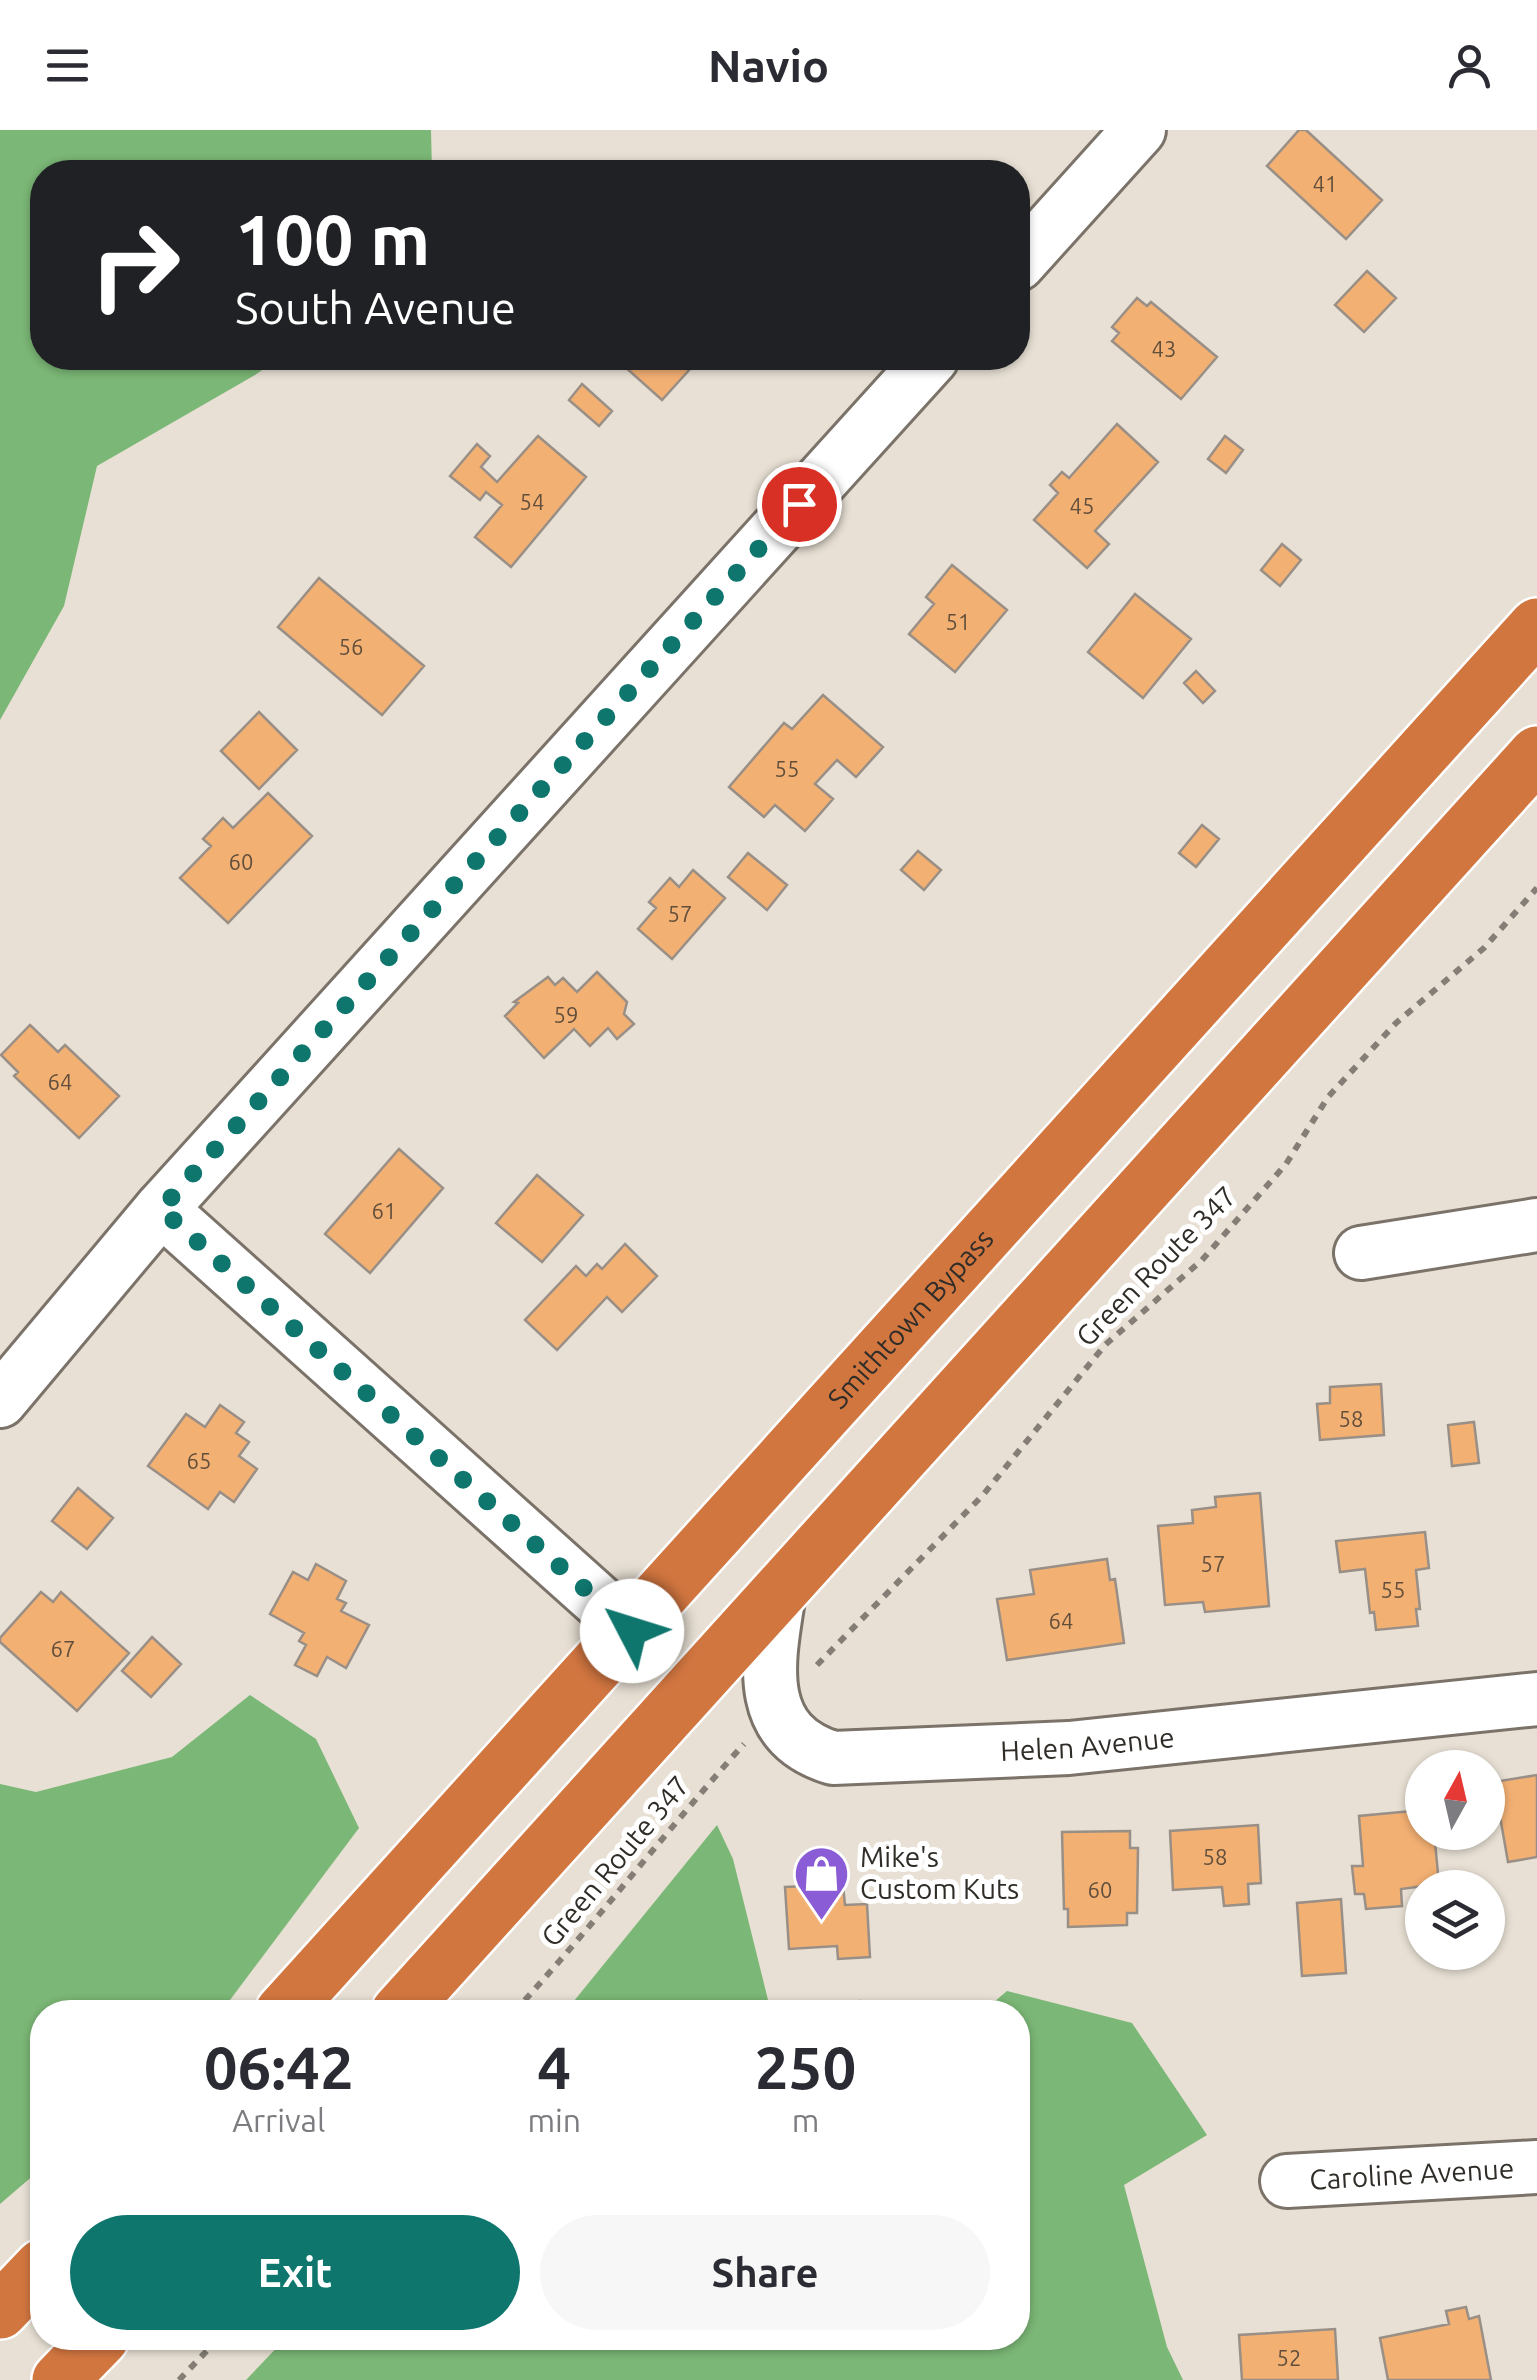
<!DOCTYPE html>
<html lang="en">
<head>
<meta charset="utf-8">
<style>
  body { margin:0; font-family:Ubuntu,sans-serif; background:#f7f7f7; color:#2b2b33; height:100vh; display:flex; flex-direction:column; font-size:38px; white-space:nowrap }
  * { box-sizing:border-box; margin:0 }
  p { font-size:32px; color:#7c7c81 }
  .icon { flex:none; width:55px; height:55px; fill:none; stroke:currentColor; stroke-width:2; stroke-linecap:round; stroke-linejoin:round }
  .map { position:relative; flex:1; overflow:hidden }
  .sheet { position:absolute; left:30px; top:1870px; width:1000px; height:350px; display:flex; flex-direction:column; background:#fff; border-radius:40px; box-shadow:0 2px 8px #0004 }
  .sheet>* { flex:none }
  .hud { position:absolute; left:30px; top:30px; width:1000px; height:210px; border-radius:40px; box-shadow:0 2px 8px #0004; background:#202124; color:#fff; overflow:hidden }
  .needle { width:65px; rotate:8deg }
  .tools { position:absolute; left:1405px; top:1620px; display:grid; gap:20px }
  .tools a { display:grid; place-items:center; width:100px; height:100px; border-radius:50%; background:#fff; box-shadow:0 2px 8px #0004; font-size:50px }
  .pin { position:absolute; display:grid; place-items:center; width:85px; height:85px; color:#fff; margin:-42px; border:5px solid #fff; border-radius:50%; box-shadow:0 2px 10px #0007 }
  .me { position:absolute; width:110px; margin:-55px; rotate:310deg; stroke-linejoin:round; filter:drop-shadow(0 0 8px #0008) }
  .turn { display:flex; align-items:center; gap:35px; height:210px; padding:0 40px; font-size:45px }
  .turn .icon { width:130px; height:130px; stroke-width:2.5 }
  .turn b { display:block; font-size:70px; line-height:85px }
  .eta { display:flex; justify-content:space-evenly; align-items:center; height:170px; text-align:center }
  .eta b { font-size:60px; font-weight:700; line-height:70px }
  .action { display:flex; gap:20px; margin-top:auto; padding:20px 40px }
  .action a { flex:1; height:115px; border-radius:60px; background:#0f766e; color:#fff; font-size:40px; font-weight:700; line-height:115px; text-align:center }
  .action a+a { background:#f7f7f7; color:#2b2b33 }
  header { display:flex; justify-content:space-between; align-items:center; height:130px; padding:0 40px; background:#fff; font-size:45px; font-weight:700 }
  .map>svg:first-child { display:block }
  .forest { fill:#7bb776 }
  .building { fill:#f3b073; stroke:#998f86; stroke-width:2.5 }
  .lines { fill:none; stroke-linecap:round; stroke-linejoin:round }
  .minor-casing { stroke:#7b7369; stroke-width:58 }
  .highway-casing { stroke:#fff; stroke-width:60 }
  .path { stroke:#847e76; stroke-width:6; stroke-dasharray:8 8; stroke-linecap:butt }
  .minor { stroke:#fff; stroke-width:52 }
  .highway { stroke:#d27640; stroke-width:55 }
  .route { stroke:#0f766e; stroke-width:18; stroke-dasharray:0 32.4 }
  .labels { text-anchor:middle; stroke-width:10; stroke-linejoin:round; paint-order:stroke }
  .number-label { font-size:22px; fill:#614e3b }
  .street-label { font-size:28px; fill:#302d28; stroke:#fff }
  .poi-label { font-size:28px; fill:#302d28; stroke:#fff; text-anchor:start }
</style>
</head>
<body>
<header><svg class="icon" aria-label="menu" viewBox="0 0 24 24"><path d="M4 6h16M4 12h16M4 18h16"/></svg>Navio<svg class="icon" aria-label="person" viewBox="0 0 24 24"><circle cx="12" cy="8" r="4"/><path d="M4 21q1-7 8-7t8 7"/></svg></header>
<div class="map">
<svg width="1537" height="2250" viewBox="0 0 1537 2250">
  <rect width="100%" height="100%" fill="#e8e0d4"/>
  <path class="forest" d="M0 0H431L432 42H42V228H279L255 245 97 336 64 476 0 590Z
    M250 1565 316 1609 359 1698 221 1882H42V2038L0 2074V1654L36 1662 172 1627Z
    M717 1695 733 1729 771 1882H565Z
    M1007 1861 1132 1893 1207 2005 1124 2055 1167 2217 1183 2250H246L286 2208H1018V1882H982Z"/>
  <path class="building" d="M1299 0H1306L1382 70 1346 109 1267 36Z
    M1367 141 1396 168 1364 202 1335 175Z
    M1137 168 1147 176 1151 172 1217 227 1181 269 1112 211 1119 203 1112 197Z
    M615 228H700L662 270Z
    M582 254 612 281 599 296 569 270Z
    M1117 294 1158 332 1095 401 1109 414 1087 438 1034 390 1058 363 1050 355 1062 342 1069 348Z
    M538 306 586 347 511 437 475 407 502 375 486 362 480 370 450 346 477 314 490 326 481 337 497 352Z
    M1225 306 1243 320 1226 343 1208 329Z
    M1282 414 1301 430 1280 456 1261 440Z
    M952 435 1007 480 955 542 909 504 934 474 926 467Z
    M319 448 424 536 382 585 278 497Z
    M1135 464 1191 509 1143 568 1088 522Z
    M1196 541 1215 561 1203 573 1184 553Z
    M823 565 883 617 856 647 837 630 815 654 833 669 805 701 775 675 764 687 729 657 784 593 792 599Z
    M259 582 297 620 259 659 221 621Z
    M268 663 312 706 228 793 180 748 211 716 203 709 223 688 233 698Z
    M1202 695 1219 709 1196 737 1179 723Z
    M918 721 941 740 924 760 901 740Z
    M748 723 787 755 767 780 728 747Z
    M693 740 725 768 672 829 638 799 656 778 649 772 670 748 679 757Z
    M597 842 627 872 624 884 634 894 617 909 608 898 590 916 574 899 544 928 505 886 518 873 514 872 548 847 555 855 563 848 577 862Z
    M30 895 58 922 65 915 119 966 79 1008 14 946 18 942 1 925Z
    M399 1019 443 1058 370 1143 325 1104Z
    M537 1045 583 1085 542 1132 496 1093Z
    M625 1114 657 1146 622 1182 607 1167 557 1220 525 1190 576 1136 586 1146 597 1134 602 1139Z
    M1381 1254 1384 1305 1320 1310 1317 1274 1330 1273V1257Z
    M220 1275 244 1292 236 1303 249 1312 239 1326 257 1339 234 1372 220 1362 208 1379 148 1336 186 1284 205 1297Z
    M1474 1292 1479 1333 1452 1336 1448 1295Z
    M78 1358 113 1388 87 1419 52 1391Z
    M1260 1363 1269 1476 1205 1482 1203 1472 1165 1475 1158 1396 1193 1393 1192 1380 1216 1377 1215 1367Z
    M1425 1402 1429 1438 1416 1440 1420 1479H1416L1418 1496 1376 1500 1374 1482 1370 1483 1365 1439 1340 1442 1336 1411Z
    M1107 1429 1110 1450 1115 1449 1124 1513 1007 1530 997 1469 1034 1464 1030 1440Z
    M316 1434 346 1451 337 1469 346 1473 341 1481 369 1495 346 1538 327 1527 317 1546 295 1535 306 1515 299 1511 304 1503 270 1484 293 1442 308 1450Z
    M41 1462 53 1472 61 1462 129 1523 77 1581 0 1512V1508Z
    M152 1507 181 1534 151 1567 122 1541Z
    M1537 1645V1727L1508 1732 1494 1652Z
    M1422 1680V1702H1434L1439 1754 1401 1759 1402 1776 1366 1779 1364 1764H1355L1352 1736H1363L1359 1686Z
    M1258 1695 1261 1753 1248 1754 1249 1774 1224 1776 1222 1757 1173 1760 1170 1701Z
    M1130 1701V1718H1138L1137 1783H1127V1795L1068 1797V1779H1064L1062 1702Z
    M842 1745 845 1775 867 1774 870 1827 838 1829 837 1816 789 1819 785 1757 808 1756V1748Z
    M1341 1769 1346 1843 1302 1846 1297 1773Z
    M860 1871 861 1882H824L823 1874Z
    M1466 2177 1469 2189 1479 2186 1491 2250H1388L1380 2208 1449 2194 1446 2181Z
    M1335 2199 1338 2250H1242L1239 2205Z"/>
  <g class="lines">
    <defs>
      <g id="minor">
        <path d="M1018 134 1139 0"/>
        <path d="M161 1079 632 1501"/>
        <path d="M1361 1123 1537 1095"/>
        <path d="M0 1271 161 1079 932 228"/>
        <path id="s1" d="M779 1463C769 1528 751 1603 833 1628L1069 1618 1537 1569"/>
        <path id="s2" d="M1287 2051 1537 2037"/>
      </g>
      <g id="highway">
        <path id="s3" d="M283 1882 1537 496"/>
        <path d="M399 1882 1537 624"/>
        <path d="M0 2181 42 2137"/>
        <path d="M60 2250 101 2208"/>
      </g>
    </defs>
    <use href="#minor" class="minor-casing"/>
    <use href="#highway" class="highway-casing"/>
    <path class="path" d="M817 1535 983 1365 1105 1215 1202 1130 1286 1034 1328 967 1396 893 1484 818 1537 758
      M514 1882C594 1795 665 1702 744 1614
      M179 2250 219 2208"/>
    <use href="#minor" class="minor"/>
    <use href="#highway" class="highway"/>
  </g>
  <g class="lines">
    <path class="route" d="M632 1501 161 1079 799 374"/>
  </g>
  <defs>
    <symbol id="shop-pin" viewBox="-11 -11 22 30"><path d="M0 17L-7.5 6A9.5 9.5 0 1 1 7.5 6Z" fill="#8a5dd6" stroke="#fff"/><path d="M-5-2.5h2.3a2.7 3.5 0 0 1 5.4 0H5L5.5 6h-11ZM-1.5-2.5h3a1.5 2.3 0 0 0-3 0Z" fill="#fff"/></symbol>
  </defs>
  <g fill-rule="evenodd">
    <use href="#shop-pin" x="790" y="1712" width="63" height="86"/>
  </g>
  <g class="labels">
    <g class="number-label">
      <text x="1325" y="62">41</text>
      <text x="1164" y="227">43</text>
      <text x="532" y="380">54</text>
      <text x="1082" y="384">45</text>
      <text x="958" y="500">51</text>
      <text x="351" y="525">56</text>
      <text x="787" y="647">55</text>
      <text x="241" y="740">60</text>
      <text x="680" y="792">57</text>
      <text x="566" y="893">59</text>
      <text x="60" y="960">64</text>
      <text x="384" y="1089">61</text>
      <text x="1351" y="1297">58</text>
      <text x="199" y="1339">65</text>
      <text x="1213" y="1442">57</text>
      <text x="1393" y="1468">55</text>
      <text x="1061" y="1499">64</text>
      <text x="63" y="1527">67</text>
      <text x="1215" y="1735">58</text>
      <text x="1100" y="1768">60</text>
      <text x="1289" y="2236">52</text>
    </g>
    <g class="street-label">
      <text transform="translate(1156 1136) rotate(-45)" y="10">Green Route 347</text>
      <text dy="10" stroke="none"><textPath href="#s3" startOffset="935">Smithtown Bypass</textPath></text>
      <text dy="10" stroke="none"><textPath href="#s1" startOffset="450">Helen Avenue</textPath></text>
      <text transform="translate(615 1731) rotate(-50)" y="10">Green Route 347</text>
      <text dy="10" stroke="none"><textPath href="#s2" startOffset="125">Caroline Avenue</textPath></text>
    </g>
    <g class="poi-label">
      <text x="860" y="1737">Mike's<tspan x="860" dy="32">Custom Kuts</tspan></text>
    </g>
  </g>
</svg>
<div class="tools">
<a><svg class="needle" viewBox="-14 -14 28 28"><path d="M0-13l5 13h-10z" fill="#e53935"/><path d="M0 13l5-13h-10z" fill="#7c7c81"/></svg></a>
<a><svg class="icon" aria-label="layers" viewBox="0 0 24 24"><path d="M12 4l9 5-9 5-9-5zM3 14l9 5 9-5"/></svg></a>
</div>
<div class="pin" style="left:799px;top:374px;background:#d93025"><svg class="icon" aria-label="arrive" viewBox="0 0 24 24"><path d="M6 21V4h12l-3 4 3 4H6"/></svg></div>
<svg class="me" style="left:632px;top:1501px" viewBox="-20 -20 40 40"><circle r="19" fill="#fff"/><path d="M0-13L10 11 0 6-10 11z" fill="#0f766e"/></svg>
<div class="hud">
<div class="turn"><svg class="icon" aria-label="right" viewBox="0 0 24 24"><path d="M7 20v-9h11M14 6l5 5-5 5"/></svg><div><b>100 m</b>South Avenue</div></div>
</div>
<section class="sheet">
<div class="eta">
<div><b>06:42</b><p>Arrival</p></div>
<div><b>4</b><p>min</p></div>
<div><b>250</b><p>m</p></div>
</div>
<div class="action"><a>Exit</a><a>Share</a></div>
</section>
</div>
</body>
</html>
